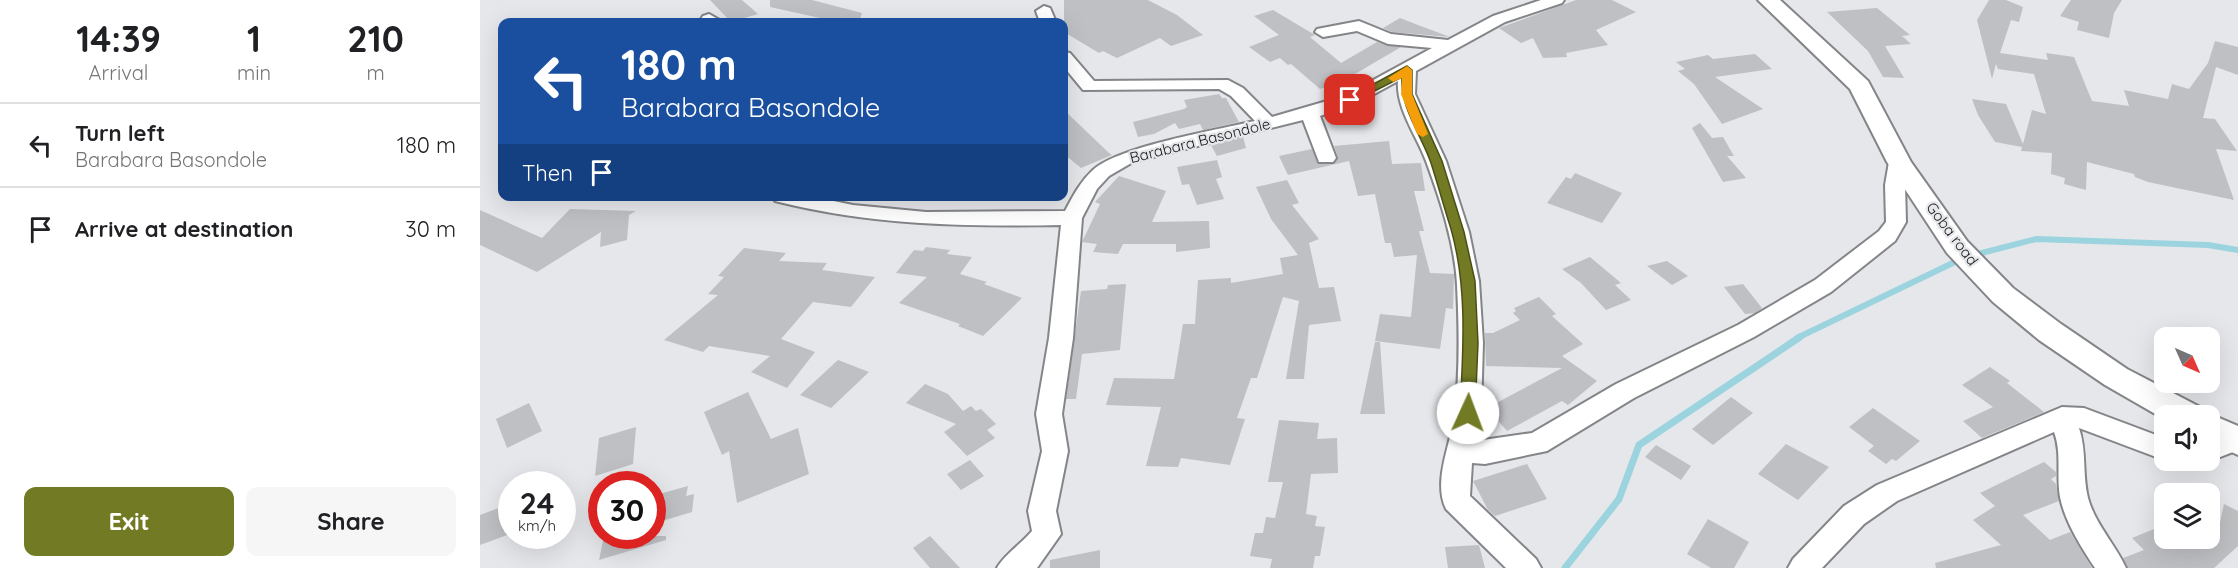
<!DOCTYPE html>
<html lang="en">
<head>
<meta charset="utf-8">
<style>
  body { margin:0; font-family:Quicksand,sans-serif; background:#f6f6f6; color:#202124; height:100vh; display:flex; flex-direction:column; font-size:22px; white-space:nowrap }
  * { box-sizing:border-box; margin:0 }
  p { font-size:20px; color:#757577 }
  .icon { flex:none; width:33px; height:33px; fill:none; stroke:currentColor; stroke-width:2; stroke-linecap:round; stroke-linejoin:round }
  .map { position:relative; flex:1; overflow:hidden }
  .details { display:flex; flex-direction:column; background:#fff; width:480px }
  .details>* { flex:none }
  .hud { position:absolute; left:18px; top:18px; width:570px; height:183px; border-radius:12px; box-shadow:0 6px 24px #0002; background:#1a4fa0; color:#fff; overflow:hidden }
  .needle { width:39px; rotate:135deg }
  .tools { position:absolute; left:1674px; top:327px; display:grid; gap:12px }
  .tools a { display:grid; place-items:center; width:66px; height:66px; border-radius:12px; background:#fff; box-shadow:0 6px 24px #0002; font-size:30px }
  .speed { position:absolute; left:18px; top:471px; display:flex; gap:12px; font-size:30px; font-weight:700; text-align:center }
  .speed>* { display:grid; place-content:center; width:78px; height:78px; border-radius:50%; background:#fff; box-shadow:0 6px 24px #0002; line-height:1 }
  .speed small { font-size:15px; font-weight:400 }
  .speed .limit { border:9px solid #d22; background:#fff; color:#111 }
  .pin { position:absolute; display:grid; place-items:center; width:51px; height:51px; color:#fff; margin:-26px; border-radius:12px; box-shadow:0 3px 9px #0006 }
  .me { position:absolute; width:66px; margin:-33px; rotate:2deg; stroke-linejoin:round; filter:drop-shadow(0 0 4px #0008) }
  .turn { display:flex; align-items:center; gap:21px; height:126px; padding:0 24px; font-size:27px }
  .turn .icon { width:78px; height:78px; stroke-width:2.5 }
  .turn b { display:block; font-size:42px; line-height:51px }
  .then { display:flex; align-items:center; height:57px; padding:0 24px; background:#0003; gap:12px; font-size:22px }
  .eta { display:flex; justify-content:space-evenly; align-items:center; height:102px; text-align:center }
  .eta b { font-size:36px; font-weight:700; line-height:42px }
  .primary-button { display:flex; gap:12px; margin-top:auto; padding:12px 24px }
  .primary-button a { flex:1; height:69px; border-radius:12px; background:#737a24; color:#fff; font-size:24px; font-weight:700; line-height:69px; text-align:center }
  .primary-button a+a { background:#f6f6f6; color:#202124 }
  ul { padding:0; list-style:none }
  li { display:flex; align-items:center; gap:18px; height:84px; padding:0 24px; border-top:2px solid #e0e0e0 }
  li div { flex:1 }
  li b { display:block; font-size:22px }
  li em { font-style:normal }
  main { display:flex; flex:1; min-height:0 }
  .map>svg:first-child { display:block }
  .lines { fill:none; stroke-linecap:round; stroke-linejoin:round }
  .stream-far1 { stroke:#9bd4de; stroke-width:6 }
  .stream { stroke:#9bd4de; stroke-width:7 }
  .building { fill:#bec0c3 }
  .minor-casing { stroke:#838588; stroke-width:4 }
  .major-casing { stroke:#838588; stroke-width:4 }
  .minor { fill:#fff; fill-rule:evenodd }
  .major { fill:#fff; fill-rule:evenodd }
  .route { fill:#737a24; stroke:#4b4f17; stroke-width:1.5 }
  .slow { fill:#f59e0b }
  .labels { text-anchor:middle; stroke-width:4.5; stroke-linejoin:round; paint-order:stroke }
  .street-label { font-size:15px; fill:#1a1a1c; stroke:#e5e7ea }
</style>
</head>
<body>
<main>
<section class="details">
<div class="eta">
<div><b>14:39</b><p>Arrival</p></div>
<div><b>1</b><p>min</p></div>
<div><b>210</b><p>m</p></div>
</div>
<ul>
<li><svg class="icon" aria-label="left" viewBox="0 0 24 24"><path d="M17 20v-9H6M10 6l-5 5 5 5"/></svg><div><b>Turn left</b><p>Barabara Basondole</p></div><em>180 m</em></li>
<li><svg class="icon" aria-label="arrive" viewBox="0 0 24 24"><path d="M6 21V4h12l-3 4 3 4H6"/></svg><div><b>Arrive at destination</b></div><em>30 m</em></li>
</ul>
<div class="primary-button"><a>Exit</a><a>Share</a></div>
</section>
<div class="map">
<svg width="1758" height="568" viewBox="0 0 1758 568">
  <rect width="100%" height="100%" fill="#e5e7ea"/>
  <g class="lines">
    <path class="stream-far1" d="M1494 255 1556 239 1728 245 1758 250
      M1317 338 1481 259"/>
    <path class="stream" d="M1085 568 1139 499 1159 445 1320 337"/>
  </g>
  <path class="building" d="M230 0H262L278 14 251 22Z
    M290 0H332L382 13 379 22H358L290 7Z
    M584 0H668L697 15 723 35 691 46 680 38 637 58 623 51 619 53 584 32Z
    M1096 0H1132L1156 12 1116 30 1128 45 1086 53 1087 57 1063 58 1053 38 1041 43 1019 28Z
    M1509 0H1526L1543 7 1539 22 1531 20 1520 53 1568 60 1566 53 1594 57 1612 101 1649 106 1644 90 1688 99 1692 84 1709 89 1728 63 1735 41 1758 47V75L1736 67 1723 118 1735 119 1757 151 1736 149 1754 200 1668 182 1655 177 1654 174 1607 162 1606 190 1584 184 1585 178 1571 174 1572 153 1541 151 1542 147 1515 142 1498 115 1492 99 1526 104 1543 144 1552 110 1566 114 1554 74 1518 69 1516 64 1512 79 1497 20Z
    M1591 0H1642L1634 13 1629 38 1597 30 1599 22 1580 16Z
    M1397 8 1430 35 1422 36 1431 44 1405 46 1424 78 1403 77 1388 51 1347 12Z
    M793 10 835 35 830 37 861 63 897 42 921 47 863 81 840 89 811 64 808 65 800 58 790 62 769 47 799 35 774 16Z
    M920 18 938 25 970 37 912 32 903 28Z
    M1275 54 1292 69 1235 77 1283 109 1242 124 1214 84 1198 71 1205 69 1196 62 1228 55 1233 59Z
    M739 94 742 98H746L759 122 723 130 720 124 699 129 695 123 674 134 658 137 653 122 704 109 707 107 704 100Z
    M584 110 628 152 632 155 601 168 584 154Z
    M1220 123 1232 138 1243 137 1254 156H1247L1266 178 1243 182 1212 128Z
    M763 137 766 148 737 156 731 145Z
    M909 141 912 164 941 163 945 191H934L944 231H939L950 273 974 274 973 309 966 308 960 349 895 341 900 314 931 317 937 255 914 257 911 243H905L895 194 878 196 869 161 808 175 799 156 832 149 838 164H853L858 157 854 146Z
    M737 160 742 177 736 179 744 199 717 205 709 184 702 185 697 167Z
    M1095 173 1142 193 1122 223 1067 203 1086 177 1091 179Z
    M639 176 686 191 672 222 729 221 730 248 696 252V244H643L638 254 613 252 617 244 602 242 620 204 615 202Z
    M807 180 819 203 812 205 839 239 829 243 839 288 854 287 861 321 829 325 824 379H806L819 301 803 297 777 378H771L757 418 765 419 750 465 701 458 698 467 666 466 681 407 626 405 634 378 694 379 703 324H715L718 280 751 278V283L803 274 800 258 818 255 791 219 776 187Z
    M90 209 156 211 149 215 147 240 120 247 121 232 57 272 0 245V210L62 238Z
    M446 247 470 250 467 254 492 257 480 274 507 282 504 284 542 298 503 336 478 326 480 324 419 303 447 277 416 273 434 250 443 251Z
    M264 248 306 253 299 261 347 263 342 270 395 277 371 307 333 302 301 339 335 352 307 388 271 372 290 356 229 346 223 352 184 340 238 295 228 294 244 277 238 276Z
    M1110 257 1141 283 1135 285 1151 300 1126 310 1101 283 1082 269Z
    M1187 261 1208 276 1192 285 1167 266Z
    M646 284 640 350 602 354 596 399H586L601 291 627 289 628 285Z
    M1263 284 1282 308 1275 313 1265 314 1244 287Z
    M1059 297 1076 314 1072 316 1103 344 1082 356 1117 381 1088 405 1082 401 1027 431 1007 408 1082 368 1006 366 1005 333H1013L1040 320 1033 313 1036 311 1034 308Z
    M895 342H900L905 414H880Z
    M358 360 389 372 351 408 320 395Z
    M1510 367 1530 381 1527 383 1564 412 1502 438 1483 421 1513 407 1482 385Z
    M445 384 468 394 483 411 491 406 496 411 501 409 516 424 507 430 515 438 487 456 464 432 476 424 426 403Z
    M268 392 291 439 318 428 329 474 257 503 249 451 242 455 224 412Z
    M1251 397 1273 413 1233 445 1212 429Z
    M49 403 62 431 27 448 16 419Z
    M1393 408 1440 441 1416 461 1412 459 1406 464 1388 451 1394 446 1369 427Z
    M799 420 839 423 837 439 857 438 858 473 831 474 826 514 837 516 835 526 845 527 840 556H835L833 568H790L792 559 770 556 775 533H783L786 517 795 518 803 482H788Z
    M156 427 153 464 115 476 119 438Z
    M1306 444 1349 467 1318 500 1278 474Z
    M1176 445 1211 466 1201 480 1165 457Z
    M490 460 504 476 481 490 467 474Z
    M1564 462 1576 472V476L1571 479 1576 484 1579 501 1543 515 1570 540 1590 532 1612 568H1456L1455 563 1521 545 1493 520 1515 506 1500 493Z
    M1047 464 1067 499 1015 516 1008 510 993 481Z
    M208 486 206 496 214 494 212 512 172 524V496Z
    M32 503 30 534 0 545V515Z
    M1744 504 1758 511V546L1734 568H1648L1643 558 1664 550 1652 538 1674 529 1691 545 1698 538H1730V527L1738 532Z
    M1228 519 1269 542 1254 568H1231L1207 554Z
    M124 536H186V540L119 560Z
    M450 536 480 568H450L433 548Z
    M999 545 1005 568H968L965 547Z
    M620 550V568H570V560Z"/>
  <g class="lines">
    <defs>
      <path id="minor" d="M1061 0H1084L1082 3 1025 22 936 71 935 94 966 161 989 232 999 281 1003 343 1001 413 996 441 1052 433 1136 384 1258 325 1335 280 1399 231 1406 222 1405 185 1409 162 1419 156 1429 162 1425 185 1426 222 1415 241 1351 292 1274 337 1154 398 1067 451 1005 464 992 463 990 496 1056 559 1061 568H1026L966 509C952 480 972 442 975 412 980 370 979 327 977 285 975 244 960 199 946 161 937 136 916 109 918 81L876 104 840 116 856 158 853 162H839L823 120 653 162 629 176 617 189 602 218 593 338 582 414 588 451 576 511 581 534 557 568H517C523 556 542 543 552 531L548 511 562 451 556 414 569 338 581 225C483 227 390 225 295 201L292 196H329L373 205 446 212 585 211C593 196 600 182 613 170 640 146 737 130 775 121L751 96 739 89 603 90 584 67V52L590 53 614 81 748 80 763 88 792 117 864 96 952 48 908 44 877 31 843 37 835 32 837 29 879 21 911 34 968 40 1013 16Z
        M564 6 570 8 576 22H560L556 11Z
        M229 14 243 22H223L221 19 223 16Z
        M1582 407 1604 408 1684 438V460L1599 428C1607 451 1602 475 1608 498 1615 524 1635 544 1646 568H1615C1601 547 1585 522 1580 497 1576 475 1582 453 1574 432L1417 501 1384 524 1342 568H1308L1313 559 1364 506 1397 485Z
        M1755 429 1758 430V450L1730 461 1729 460 1730 439Z"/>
      <path id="major" d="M1278 0H1300L1388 81 1431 162 1487 241 1533 288 1581 324 1647 369 1720 407 1724 416H1684V419L1625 385 1559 340 1513 302 1467 253 1407 162 1370 89Z
        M1730 414 1758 426V455L1730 442V416H1725Z"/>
    </defs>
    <use href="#minor" class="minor-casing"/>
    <use href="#major" class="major-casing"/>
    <use href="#minor" class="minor"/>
    <use href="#major" class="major"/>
  </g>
  <path class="route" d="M927 66 932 70V94L962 161 984 232 995 281 998 343 995 413 988 419 980 413C983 351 988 289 971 229 964 207 958 185 951 163 941 134 920 108 922 77L873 102 864 100Z"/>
  <path class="slow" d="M927 66 932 70V94L948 134 943 137 937 134 921 94 922 78 913 82 908 78Z"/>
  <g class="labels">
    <g class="street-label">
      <text transform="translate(720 141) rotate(-14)" y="5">Barabara Basondole</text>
      <text transform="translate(1472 234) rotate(53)" y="5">Goba road</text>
    </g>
  </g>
</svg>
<div class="tools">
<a><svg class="needle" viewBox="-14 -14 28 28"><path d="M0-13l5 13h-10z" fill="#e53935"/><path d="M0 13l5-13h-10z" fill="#757577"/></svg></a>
<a><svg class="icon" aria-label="sound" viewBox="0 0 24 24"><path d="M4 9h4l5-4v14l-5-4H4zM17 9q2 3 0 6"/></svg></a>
<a><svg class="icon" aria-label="layers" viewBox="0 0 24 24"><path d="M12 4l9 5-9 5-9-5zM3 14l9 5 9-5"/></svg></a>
</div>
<div class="speed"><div>24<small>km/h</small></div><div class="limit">30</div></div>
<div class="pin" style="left:870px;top:100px;background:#d93025"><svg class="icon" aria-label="arrive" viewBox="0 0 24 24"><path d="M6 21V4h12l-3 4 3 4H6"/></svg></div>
<svg class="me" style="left:988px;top:413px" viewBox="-20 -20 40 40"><circle r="19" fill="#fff"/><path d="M0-13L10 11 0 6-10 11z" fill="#737a24"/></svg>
<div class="hud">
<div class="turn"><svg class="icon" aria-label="left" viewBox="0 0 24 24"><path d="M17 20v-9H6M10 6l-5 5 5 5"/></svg><div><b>180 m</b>Barabara Basondole</div></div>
<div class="then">Then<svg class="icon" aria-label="arrive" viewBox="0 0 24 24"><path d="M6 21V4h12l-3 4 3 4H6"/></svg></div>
</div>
</div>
</main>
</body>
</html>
